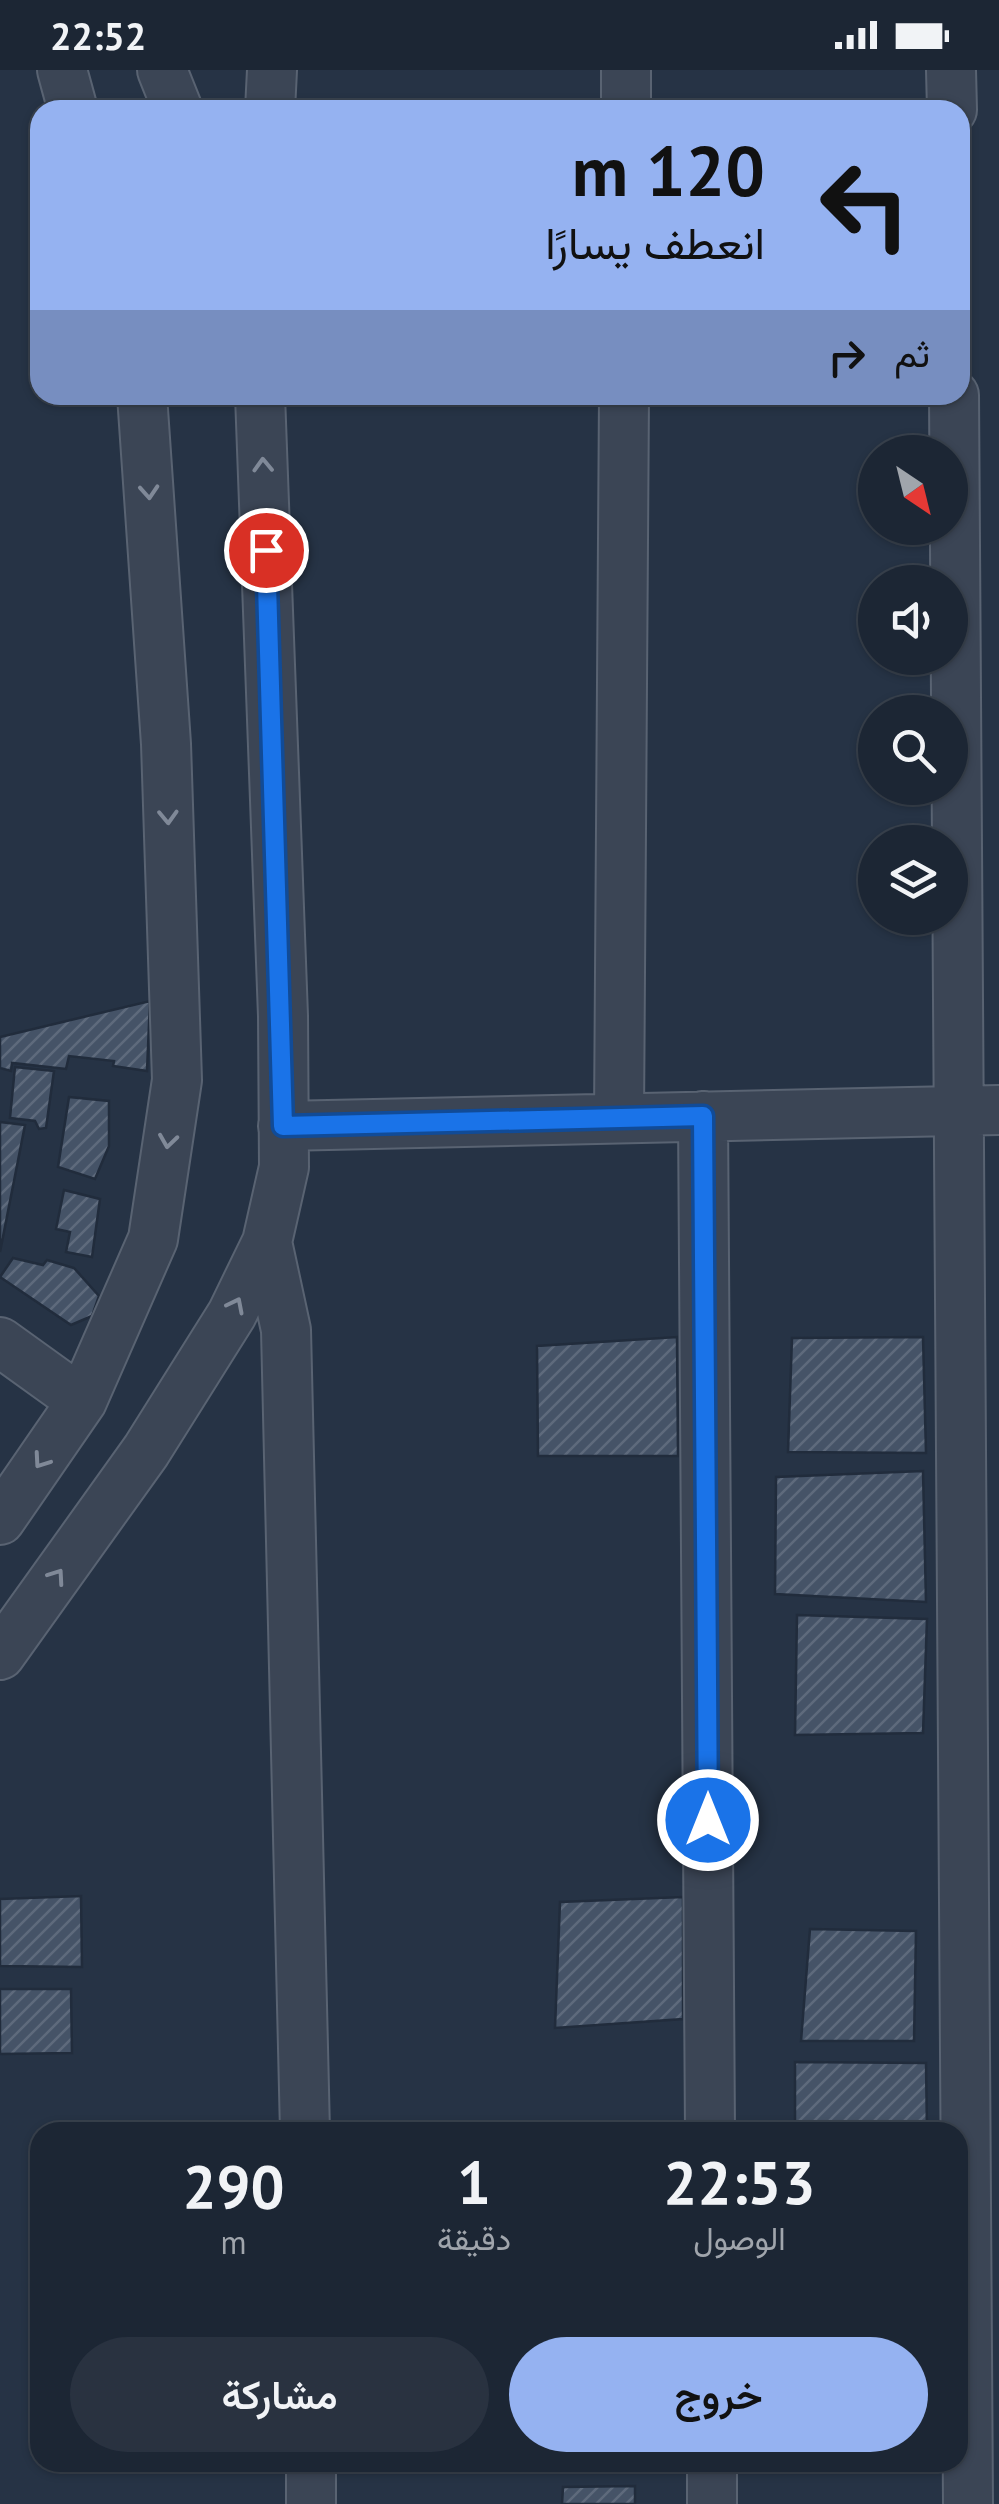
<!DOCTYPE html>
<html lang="ar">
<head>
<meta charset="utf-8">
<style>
  body { margin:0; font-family:"PT Sans",Vazirmatn,sans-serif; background:#293240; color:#f1f3f6; direction:rtl; height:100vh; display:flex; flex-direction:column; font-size:38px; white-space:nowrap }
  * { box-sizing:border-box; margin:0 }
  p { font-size:32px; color:#a0a5ac }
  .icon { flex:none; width:55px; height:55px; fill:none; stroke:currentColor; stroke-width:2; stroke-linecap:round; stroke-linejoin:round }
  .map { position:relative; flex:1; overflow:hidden; direction:ltr }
  .sheet { position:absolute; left:30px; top:2052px; width:938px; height:350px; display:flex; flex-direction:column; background:#1c2634; border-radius:30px; box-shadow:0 2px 8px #0004,0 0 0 2px #3a434f; direction:rtl }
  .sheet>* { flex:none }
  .guide { position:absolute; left:30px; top:30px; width:940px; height:305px; border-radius:30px; box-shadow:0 2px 8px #0004,0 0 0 2px #3a434f; direction:rtl; background:#95b2f1; color:#111; overflow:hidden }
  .needle { width:65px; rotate:145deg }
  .controls { position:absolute; left:858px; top:365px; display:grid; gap:20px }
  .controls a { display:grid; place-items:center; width:110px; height:110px; border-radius:50%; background:#1c2634; box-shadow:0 2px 8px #0004,0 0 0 2px #3a434f; font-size:50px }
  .pin { position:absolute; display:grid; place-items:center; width:85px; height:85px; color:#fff; margin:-42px; border:5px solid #fff; border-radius:50%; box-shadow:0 2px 10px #0007 }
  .me { position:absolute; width:110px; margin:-55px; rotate:0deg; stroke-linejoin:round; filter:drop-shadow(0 0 8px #0008) }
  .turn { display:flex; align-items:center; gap:35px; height:210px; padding:0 40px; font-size:45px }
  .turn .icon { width:130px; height:130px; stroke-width:2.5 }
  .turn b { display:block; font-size:70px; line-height:85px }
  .then { display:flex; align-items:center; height:95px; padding:0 40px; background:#0003; gap:20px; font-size:38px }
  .eta { display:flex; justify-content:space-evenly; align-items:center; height:170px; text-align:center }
  .eta b { font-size:60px; font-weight:600; line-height:70px }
  .primary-button { display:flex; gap:20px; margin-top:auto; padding:20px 40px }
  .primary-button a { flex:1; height:115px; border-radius:60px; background:#95b2f1; color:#111; font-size:40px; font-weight:600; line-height:115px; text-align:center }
  .primary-button a+a { background:#293240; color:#f1f3f6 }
  .status { display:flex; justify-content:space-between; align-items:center; height:70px; padding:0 50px; background:#1c2634; direction:ltr }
  .status svg { height:28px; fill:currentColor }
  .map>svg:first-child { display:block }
  .building { fill:url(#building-hatch); stroke:#212c3c; stroke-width:2.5 }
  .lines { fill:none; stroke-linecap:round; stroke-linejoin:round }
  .minor-casing { stroke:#596372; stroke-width:52 }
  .minor { stroke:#3b4555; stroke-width:48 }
  .oneway { stroke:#808998 }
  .route-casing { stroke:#114b97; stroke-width:25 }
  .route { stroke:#1a73e8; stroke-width:18 }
</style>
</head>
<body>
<div class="status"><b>22:52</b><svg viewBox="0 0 49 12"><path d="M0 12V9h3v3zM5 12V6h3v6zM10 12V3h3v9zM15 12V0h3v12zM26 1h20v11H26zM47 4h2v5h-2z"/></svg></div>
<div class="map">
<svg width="999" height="2434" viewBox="0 0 999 2434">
  <defs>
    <pattern id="building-hatch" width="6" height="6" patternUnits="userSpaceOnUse" patternTransform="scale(2.5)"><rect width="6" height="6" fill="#455367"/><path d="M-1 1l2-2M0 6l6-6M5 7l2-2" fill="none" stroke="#5e6a7c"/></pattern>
  </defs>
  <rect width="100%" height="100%" fill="#263345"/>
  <path class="building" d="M150 931 147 1001 113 996 114 991 69 986 66 999 12 993 11 1001 0 998V967Z
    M15 997 54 1001 46 1058 39 1059 35 1051 10 1048Z
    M69 1027 109 1031V1076L95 1109 58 1097Z
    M0 1052 25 1055 0 1182Z
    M64 1120 100 1129 92 1187 66 1182 70 1162 56 1159Z
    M13 1188 43 1195 47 1190 74 1198 99 1226 92 1246 71 1255 0 1207Z
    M677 1267 678 1386H538L537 1276Z
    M923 1267 926 1383 788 1382 792 1268Z
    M923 1401 926 1532 775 1524 776 1407Z
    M797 1545 927 1549 923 1663 795 1665Z
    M81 1826 82 1897 0 1896V1829Z
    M683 1827V1949L555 1958 560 1832Z
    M810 1859 916 1861 914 1971H801Z
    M0 1919H71L72 1983 0 1984Z
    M795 1992 926 1993 927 2062H795Z
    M635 2416V2434H562L563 2417Z"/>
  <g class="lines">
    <defs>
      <path id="minor" d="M62 0 73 40
        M162 0 178 40
        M951 0 952 40
        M270 40 272 0
        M626 40V0
        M954 325 968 2434
        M703 1046 710 2062
        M619 1048 624 325
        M283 1056 999 1040
        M267 1172 286 1260 305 2062
        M0 1272 82 1331
        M0 1450 82 1331 153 1169 177 1010 166 674 142 325
        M0 1585 146 1381 232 1244 267 1172 284 1097 283 946 260 325
        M311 2392V2434
        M712 2392V2434"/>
    </defs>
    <use href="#minor" class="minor-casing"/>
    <use href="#minor" class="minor"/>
  </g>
  <defs><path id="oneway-chevron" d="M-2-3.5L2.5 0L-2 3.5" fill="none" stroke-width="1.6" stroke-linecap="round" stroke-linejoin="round" transform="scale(2.5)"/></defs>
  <g class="oneway">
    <use href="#oneway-chevron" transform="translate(263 395) rotate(-92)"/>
    <use href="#oneway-chevron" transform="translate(149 422) rotate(86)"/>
    <use href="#oneway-chevron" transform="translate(168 747) rotate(88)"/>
    <use href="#oneway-chevron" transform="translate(168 1071) rotate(98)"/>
    <use href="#oneway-chevron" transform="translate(236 1235) rotate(-63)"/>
    <use href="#oneway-chevron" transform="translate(41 1391) rotate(125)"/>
    <use href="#oneway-chevron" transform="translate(57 1506) rotate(-55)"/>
  </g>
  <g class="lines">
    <defs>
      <path id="route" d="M266 480 283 1056 703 1046 708 1750"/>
    </defs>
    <use href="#route" class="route-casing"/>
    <use href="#route" class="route"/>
  </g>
</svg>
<div class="controls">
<a><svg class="needle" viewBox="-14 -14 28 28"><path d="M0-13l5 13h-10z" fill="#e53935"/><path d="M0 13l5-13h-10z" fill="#a0a5ac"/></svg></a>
<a><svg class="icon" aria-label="sound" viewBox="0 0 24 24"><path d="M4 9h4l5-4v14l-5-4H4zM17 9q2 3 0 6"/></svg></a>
<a><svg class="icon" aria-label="search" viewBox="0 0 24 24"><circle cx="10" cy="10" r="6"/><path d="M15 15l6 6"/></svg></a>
<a><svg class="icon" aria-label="layers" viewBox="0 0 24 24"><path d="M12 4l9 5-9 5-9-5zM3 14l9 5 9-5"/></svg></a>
</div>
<div class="pin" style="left:266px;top:480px;background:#d93025"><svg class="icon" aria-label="arrive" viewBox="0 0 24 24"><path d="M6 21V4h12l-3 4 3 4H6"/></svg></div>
<svg class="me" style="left:708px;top:1750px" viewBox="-20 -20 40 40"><circle r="17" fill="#1a73e8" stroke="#fff" stroke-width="3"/><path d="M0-11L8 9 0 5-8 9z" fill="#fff"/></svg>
<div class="guide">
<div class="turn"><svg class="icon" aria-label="left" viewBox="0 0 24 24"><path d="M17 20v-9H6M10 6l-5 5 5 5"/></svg><div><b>120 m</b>انعطف يسارًا</div></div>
<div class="then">ثم<svg class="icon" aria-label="right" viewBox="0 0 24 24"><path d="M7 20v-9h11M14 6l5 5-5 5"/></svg></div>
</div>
<section class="sheet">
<div class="eta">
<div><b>22:53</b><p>الوصول</p></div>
<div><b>1</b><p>دقيقة</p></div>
<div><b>290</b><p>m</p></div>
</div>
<div class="primary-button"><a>خروج</a><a>مشاركة</a></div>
</section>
</div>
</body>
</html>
